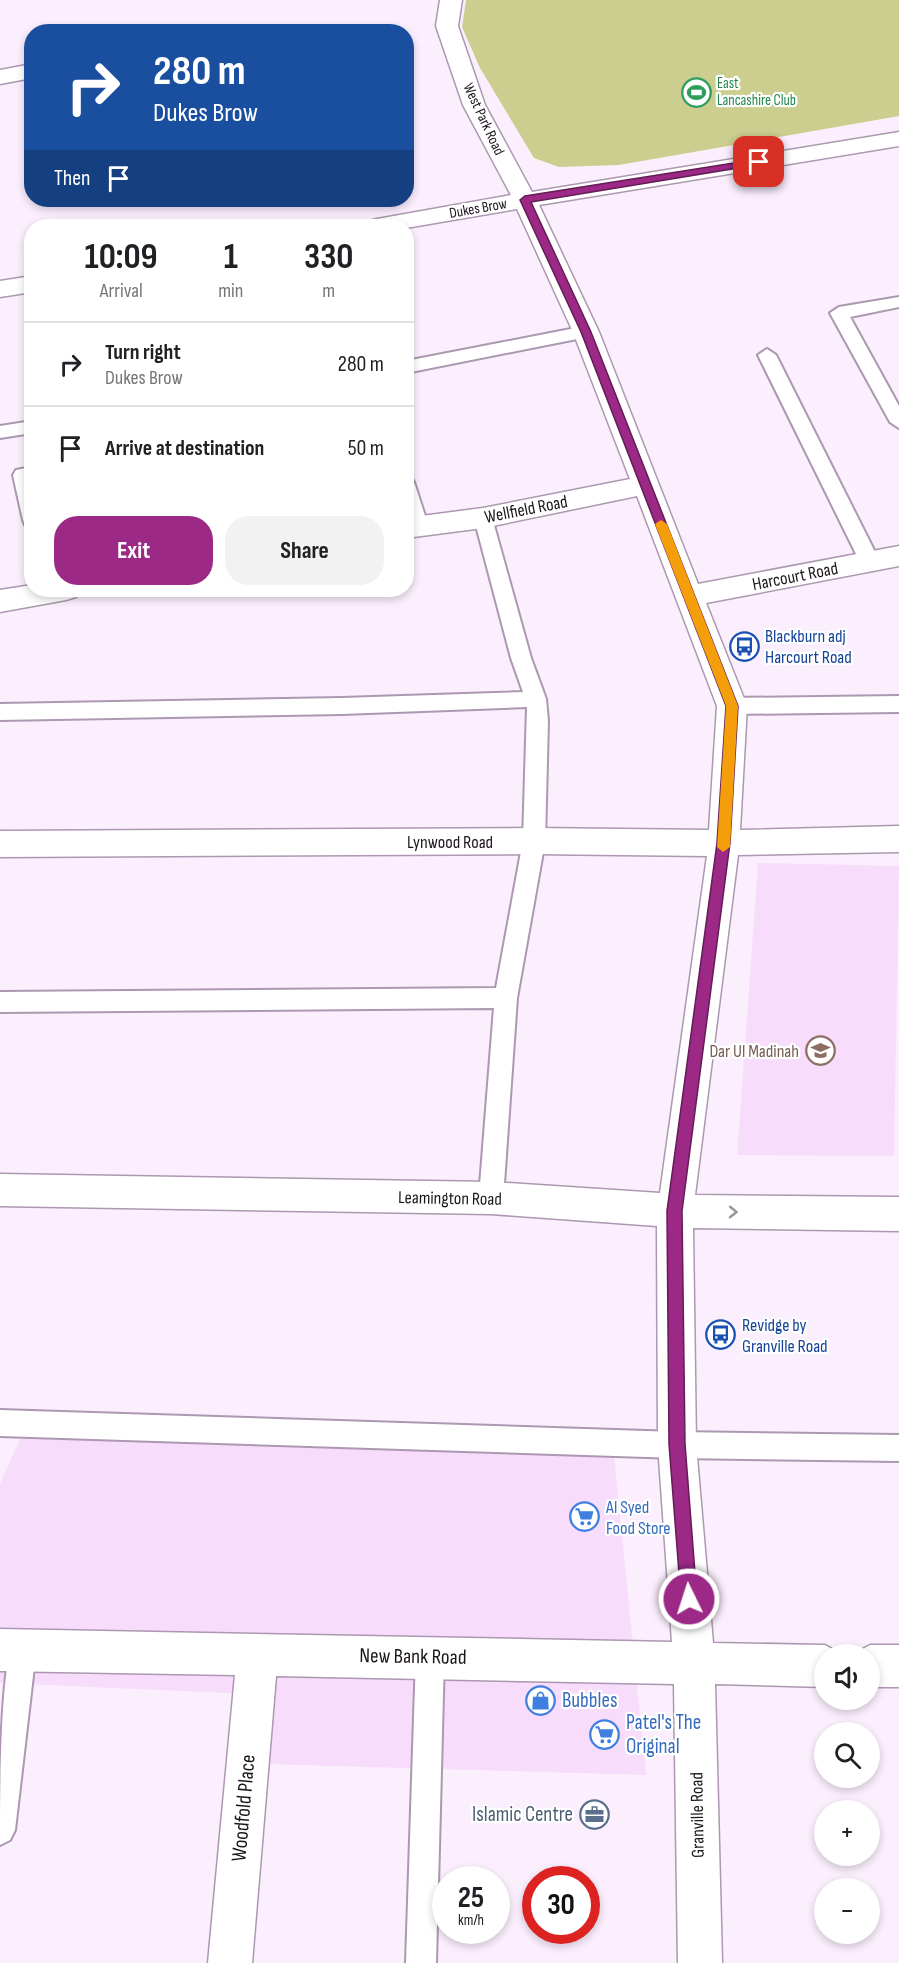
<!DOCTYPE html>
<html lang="en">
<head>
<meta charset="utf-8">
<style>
  body { margin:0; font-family:"Sofia Sans Condensed",sans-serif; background:#f2f2f2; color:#202124; height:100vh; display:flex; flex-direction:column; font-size:22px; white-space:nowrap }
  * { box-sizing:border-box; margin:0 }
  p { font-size:20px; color:#757577 }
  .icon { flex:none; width:33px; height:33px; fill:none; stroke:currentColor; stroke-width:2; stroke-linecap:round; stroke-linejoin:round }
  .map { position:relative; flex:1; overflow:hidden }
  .drawer { position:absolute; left:24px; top:219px; width:390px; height:378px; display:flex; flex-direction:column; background:#fff; border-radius:24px; box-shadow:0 3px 9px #0003 }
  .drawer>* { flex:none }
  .guide { position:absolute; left:24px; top:24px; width:390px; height:183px; border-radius:24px; box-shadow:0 3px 9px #0003; background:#1a4fa0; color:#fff; overflow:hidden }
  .tools { position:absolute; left:814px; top:1644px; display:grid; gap:12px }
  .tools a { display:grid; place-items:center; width:66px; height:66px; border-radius:50%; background:#fff; box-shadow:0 3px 9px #0003; font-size:30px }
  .speed { position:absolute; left:432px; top:1866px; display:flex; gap:12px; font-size:30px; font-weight:700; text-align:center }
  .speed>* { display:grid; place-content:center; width:78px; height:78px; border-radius:50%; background:#fff; box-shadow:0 3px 9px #0003; line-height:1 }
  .speed small { font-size:15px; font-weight:400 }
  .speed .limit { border:9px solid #d22; background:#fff; color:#111 }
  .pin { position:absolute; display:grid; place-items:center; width:51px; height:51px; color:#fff; margin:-26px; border-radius:12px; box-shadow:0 3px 9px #0006 }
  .me { position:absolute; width:66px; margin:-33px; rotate:356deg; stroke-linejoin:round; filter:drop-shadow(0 0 4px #0008) }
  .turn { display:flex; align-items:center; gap:21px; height:126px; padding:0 30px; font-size:27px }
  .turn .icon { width:78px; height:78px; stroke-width:2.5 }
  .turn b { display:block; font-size:42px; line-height:51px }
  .then { display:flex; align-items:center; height:57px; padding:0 30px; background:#0003; gap:12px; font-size:22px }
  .eta { display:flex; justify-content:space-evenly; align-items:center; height:102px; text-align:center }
  .eta b { font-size:36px; font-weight:700; line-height:42px }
  .cta { display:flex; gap:12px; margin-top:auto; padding:12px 30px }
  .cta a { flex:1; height:69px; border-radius:24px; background:#9c2985; color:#fff; font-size:24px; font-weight:700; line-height:69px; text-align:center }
  .cta a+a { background:#f2f2f2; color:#202124 }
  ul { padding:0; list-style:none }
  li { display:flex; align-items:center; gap:18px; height:84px; padding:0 30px; border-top:2px solid #e0e0e0 }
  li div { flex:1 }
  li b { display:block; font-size:22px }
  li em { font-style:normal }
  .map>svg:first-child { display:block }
  .built { fill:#f7dcfc }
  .green { fill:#cbce8e }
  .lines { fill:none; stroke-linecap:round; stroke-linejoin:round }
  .service-casing { stroke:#ac98b0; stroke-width:4 }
  .minor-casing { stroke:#ac98b0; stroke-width:3 }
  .service { fill:#fff; fill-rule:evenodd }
  .minor { fill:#fff; fill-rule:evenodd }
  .oneway { stroke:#999699 }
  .route { fill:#9c2985; stroke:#651b56; stroke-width:1.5 }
  .slow { fill:#f59e0b }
  .labels { text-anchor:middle; stroke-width:4.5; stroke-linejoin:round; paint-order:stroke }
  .far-leisure-label { font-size:15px; fill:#27864d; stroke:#fff; text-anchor:start }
  .far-street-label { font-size:15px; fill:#1c151d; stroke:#fff }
  .street-label { font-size:18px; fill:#1c151d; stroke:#fff }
  .transit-label { font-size:18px; fill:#164399; stroke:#fff; text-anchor:start }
  .education-label { font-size:18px; fill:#785e54; stroke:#fff; text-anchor:end }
  .shop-label { font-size:18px; fill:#366cbe; stroke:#fff; text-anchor:start }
  .near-street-label { font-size:21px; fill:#1c151d; stroke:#fff }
  .near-shop-label { font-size:21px; fill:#366cbe; stroke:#fff; text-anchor:start }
  .near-service-label { font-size:21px; fill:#4e5e75; stroke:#fff; text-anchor:end }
</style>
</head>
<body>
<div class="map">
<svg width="899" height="1963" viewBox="0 0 899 1963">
  <rect width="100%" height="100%" fill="#fbeefd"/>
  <path class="built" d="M758 863 899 866 894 1156 737 1155Z
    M22 1434 613 1446 646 1775 264 1764 272 1695 0 1683V1484Z"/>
  <path class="green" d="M466 0H899V116L619 165 559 167 534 158 480 68 462 27Z"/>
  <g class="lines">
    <defs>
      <path id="service" d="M899 297V307L850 317 899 406V428L890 422 830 313 839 307Z
        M586 326 592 328 595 332 592 336 406 373V361Z
        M767 349 776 355 880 562 877 567H863L860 562 758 355Z
        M32 421V433L0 438V426Z
        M32 467V527L25 525 23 520 13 475 16 470Z
        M406 479 413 480 415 485 428 525 426 530H412C404 514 406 496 406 479Z
        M483 511 490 513 492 518 531 658 546 699 548 721 545 841 517 998 503 1198 500 1206 491 1209 482 1206 479 1198 494 1008 0 1012V992L496 988 523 841 527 707 342 714 0 720V704L342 698 523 692 511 658 474 518 476 513Z
        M899 696V712L732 714 725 712 722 706 725 700 732 698Z
        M0 1410 677 1432 899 1435V1461L677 1458 0 1436Z
        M22 1636 32 1640 36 1650 15 1830 10 1840 0 1845C0 1790 0 1689 12 1640Z
        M430 1642 440 1646 444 1656 436 1963H406L416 1656 420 1646Z"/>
      <path id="minor" d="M440 0H462L458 26 485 105 532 192 899 132V146L539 205 599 332 698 584 899 546V566L706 603 747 706 740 830 899 826V852L738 855 695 1195 899 1197V1231L693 1228 696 1445 713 1643 825 1645 841 1654H825V1687L715 1684 722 1963H678L674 1684 276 1676 252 1963H208L235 1675 0 1671V1629L672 1642 658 1445 657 1226 491 1214 0 1206V1174L491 1182 660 1193 707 856 534 854 0 857V831L534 828 709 830 717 706 637 496 483 528 406 538V518L483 508 630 479 573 332 517 209 406 228 365 226 369 221 377 219 511 195 463 105 436 26Z
        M32 64V78L0 84V70Z
        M32 276V292L0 297V281Z
        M32 585V590H80L76 597 66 600 0 612V590Z
        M870 1645H899V1687H870V1654H854Z"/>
    </defs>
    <use href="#service" class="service-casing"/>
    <use href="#minor" class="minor-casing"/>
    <use href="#service" class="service"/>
    <use href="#minor" class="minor"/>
  </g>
  <defs><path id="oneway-chevron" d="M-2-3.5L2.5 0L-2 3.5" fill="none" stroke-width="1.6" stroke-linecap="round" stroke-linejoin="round" transform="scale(1.5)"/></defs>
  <use class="oneway" href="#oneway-chevron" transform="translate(733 1212) rotate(1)"/>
  <path class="route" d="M759 159 762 160V164L531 202 591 332 738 706 730 843 682 1211 685 1444 697 1599 695 1605 689 1607 683 1605 681 1599 669 1444 667 1211 717 843 726 706 581 332 520 200 525 196Z"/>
  <path class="slow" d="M661 520 667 524 738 706 730 847 723 852 717 847 726 706 655 524Z"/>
  <defs>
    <symbol id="stadium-ring" viewBox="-11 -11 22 22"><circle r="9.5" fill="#fff" stroke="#2e9e5b" stroke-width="1.5"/><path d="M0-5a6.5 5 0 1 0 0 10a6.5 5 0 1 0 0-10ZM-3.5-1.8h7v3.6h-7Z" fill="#2e9e5b"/></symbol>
    <symbol id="bus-ring" viewBox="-11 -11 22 22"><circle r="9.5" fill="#fff" stroke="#1a4fb4" stroke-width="1.5"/><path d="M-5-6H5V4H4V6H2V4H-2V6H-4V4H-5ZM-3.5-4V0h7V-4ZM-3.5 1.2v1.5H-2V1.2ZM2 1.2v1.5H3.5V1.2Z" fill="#1a4fb4"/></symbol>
    <symbol id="school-ring" viewBox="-11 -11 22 22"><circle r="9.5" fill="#fff" stroke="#8d6e63" stroke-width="1.5"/><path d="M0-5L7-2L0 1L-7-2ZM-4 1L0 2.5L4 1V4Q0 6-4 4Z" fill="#8d6e63"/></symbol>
    <symbol id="supermarket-ring" viewBox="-11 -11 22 22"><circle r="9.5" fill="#fff" stroke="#3f7fe0" stroke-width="1.5"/><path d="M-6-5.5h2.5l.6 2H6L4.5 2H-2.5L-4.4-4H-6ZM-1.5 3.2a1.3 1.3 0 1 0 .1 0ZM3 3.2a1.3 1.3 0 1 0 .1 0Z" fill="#3f7fe0"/></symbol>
    <symbol id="shop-ring" viewBox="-11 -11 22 22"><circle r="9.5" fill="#fff" stroke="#3f7fe0" stroke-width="1.5"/><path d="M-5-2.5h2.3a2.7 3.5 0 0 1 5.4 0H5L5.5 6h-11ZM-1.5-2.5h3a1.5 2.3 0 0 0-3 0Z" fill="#3f7fe0"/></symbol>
    <symbol id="office-ring" viewBox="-11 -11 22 22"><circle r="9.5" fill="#fff" stroke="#5c6f8a" stroke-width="1.5"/><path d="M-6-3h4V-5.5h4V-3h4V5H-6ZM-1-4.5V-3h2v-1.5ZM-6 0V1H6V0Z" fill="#5c6f8a"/></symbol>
  </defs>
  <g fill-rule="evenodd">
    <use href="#stadium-ring" x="680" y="76" width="33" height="33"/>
    <use href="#bus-ring" x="728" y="630" width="33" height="33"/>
    <use href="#school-ring" x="804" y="1034" width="33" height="33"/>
    <use href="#bus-ring" x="704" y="1318" width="33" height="33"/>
    <use href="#supermarket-ring" x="568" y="1500" width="33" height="33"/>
    <use href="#shop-ring" x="524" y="1684" width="33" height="33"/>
    <use href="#supermarket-ring" x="588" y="1718" width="33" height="33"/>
    <use href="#office-ring" x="578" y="1798" width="33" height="33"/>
  </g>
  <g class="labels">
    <g class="far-leisure-label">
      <text x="717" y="88">East<tspan x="717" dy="17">Lancashire Club</tspan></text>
    </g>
    <g class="far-street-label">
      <text transform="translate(484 119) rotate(65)" y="5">West Park Road</text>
      <text transform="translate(478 208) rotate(-10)" y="5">Dukes Brow</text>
    </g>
    <g class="street-label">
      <text transform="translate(526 509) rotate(-11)" y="6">Wellfield Road</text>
      <text transform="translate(795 576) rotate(-11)" y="6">Harcourt Road</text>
      <text x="450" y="848">Lynwood Road</text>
      <text transform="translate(450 1198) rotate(1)" y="6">Leamington Road</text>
      <text transform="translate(697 1815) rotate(-91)" y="6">Granville Road</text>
    </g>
    <g class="transit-label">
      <text x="765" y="642">Blackburn adj<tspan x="765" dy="21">Harcourt Road</tspan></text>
      <text x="742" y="1331">Revidge by<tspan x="742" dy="21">Granville Road</tspan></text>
    </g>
    <g class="education-label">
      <text x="799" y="1057">Dar Ul Madinah</text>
    </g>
    <g class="shop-label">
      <text x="606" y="1513">Al Syed<tspan x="606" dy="21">Food Store</tspan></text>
    </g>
    <g class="near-street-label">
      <text transform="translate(413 1656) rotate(1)" y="7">New Bank Road</text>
      <text transform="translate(243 1808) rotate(-85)" y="7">Woodfold Place</text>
    </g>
    <g class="near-shop-label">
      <text x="562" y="1707">Bubbles</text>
      <text x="626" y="1729">Patel's The<tspan x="626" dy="24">Original</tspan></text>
    </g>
    <g class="near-service-label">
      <text x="573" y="1821">Islamic Centre</text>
    </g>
  </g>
</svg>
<div class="tools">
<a><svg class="icon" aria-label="sound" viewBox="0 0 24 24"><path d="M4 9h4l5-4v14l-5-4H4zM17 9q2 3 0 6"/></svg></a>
<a><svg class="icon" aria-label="search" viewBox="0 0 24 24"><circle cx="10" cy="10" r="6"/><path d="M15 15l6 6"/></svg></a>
<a>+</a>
<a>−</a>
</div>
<div class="speed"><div>25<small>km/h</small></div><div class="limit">30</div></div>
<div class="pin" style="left:759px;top:162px;background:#d93025"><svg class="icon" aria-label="arrive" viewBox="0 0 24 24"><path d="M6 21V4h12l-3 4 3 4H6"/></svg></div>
<svg class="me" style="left:689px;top:1599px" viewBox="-20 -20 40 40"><circle r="17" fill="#9c2985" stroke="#fff" stroke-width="3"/><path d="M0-11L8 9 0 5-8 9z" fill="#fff"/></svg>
<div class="guide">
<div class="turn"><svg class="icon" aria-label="right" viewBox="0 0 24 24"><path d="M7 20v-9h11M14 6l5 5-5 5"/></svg><div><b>280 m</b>Dukes Brow</div></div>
<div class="then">Then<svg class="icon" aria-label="arrive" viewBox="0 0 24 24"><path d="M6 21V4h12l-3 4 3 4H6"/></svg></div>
</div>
<section class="drawer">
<div class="eta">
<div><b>10:09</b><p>Arrival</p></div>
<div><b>1</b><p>min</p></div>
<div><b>330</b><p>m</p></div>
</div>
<ul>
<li><svg class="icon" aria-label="right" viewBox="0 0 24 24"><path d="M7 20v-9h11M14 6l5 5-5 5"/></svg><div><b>Turn right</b><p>Dukes Brow</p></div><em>280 m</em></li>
<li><svg class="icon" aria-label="arrive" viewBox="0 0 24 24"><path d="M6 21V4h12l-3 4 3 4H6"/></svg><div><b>Arrive at destination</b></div><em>50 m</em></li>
</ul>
<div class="cta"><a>Exit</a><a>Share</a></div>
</section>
</div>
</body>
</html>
